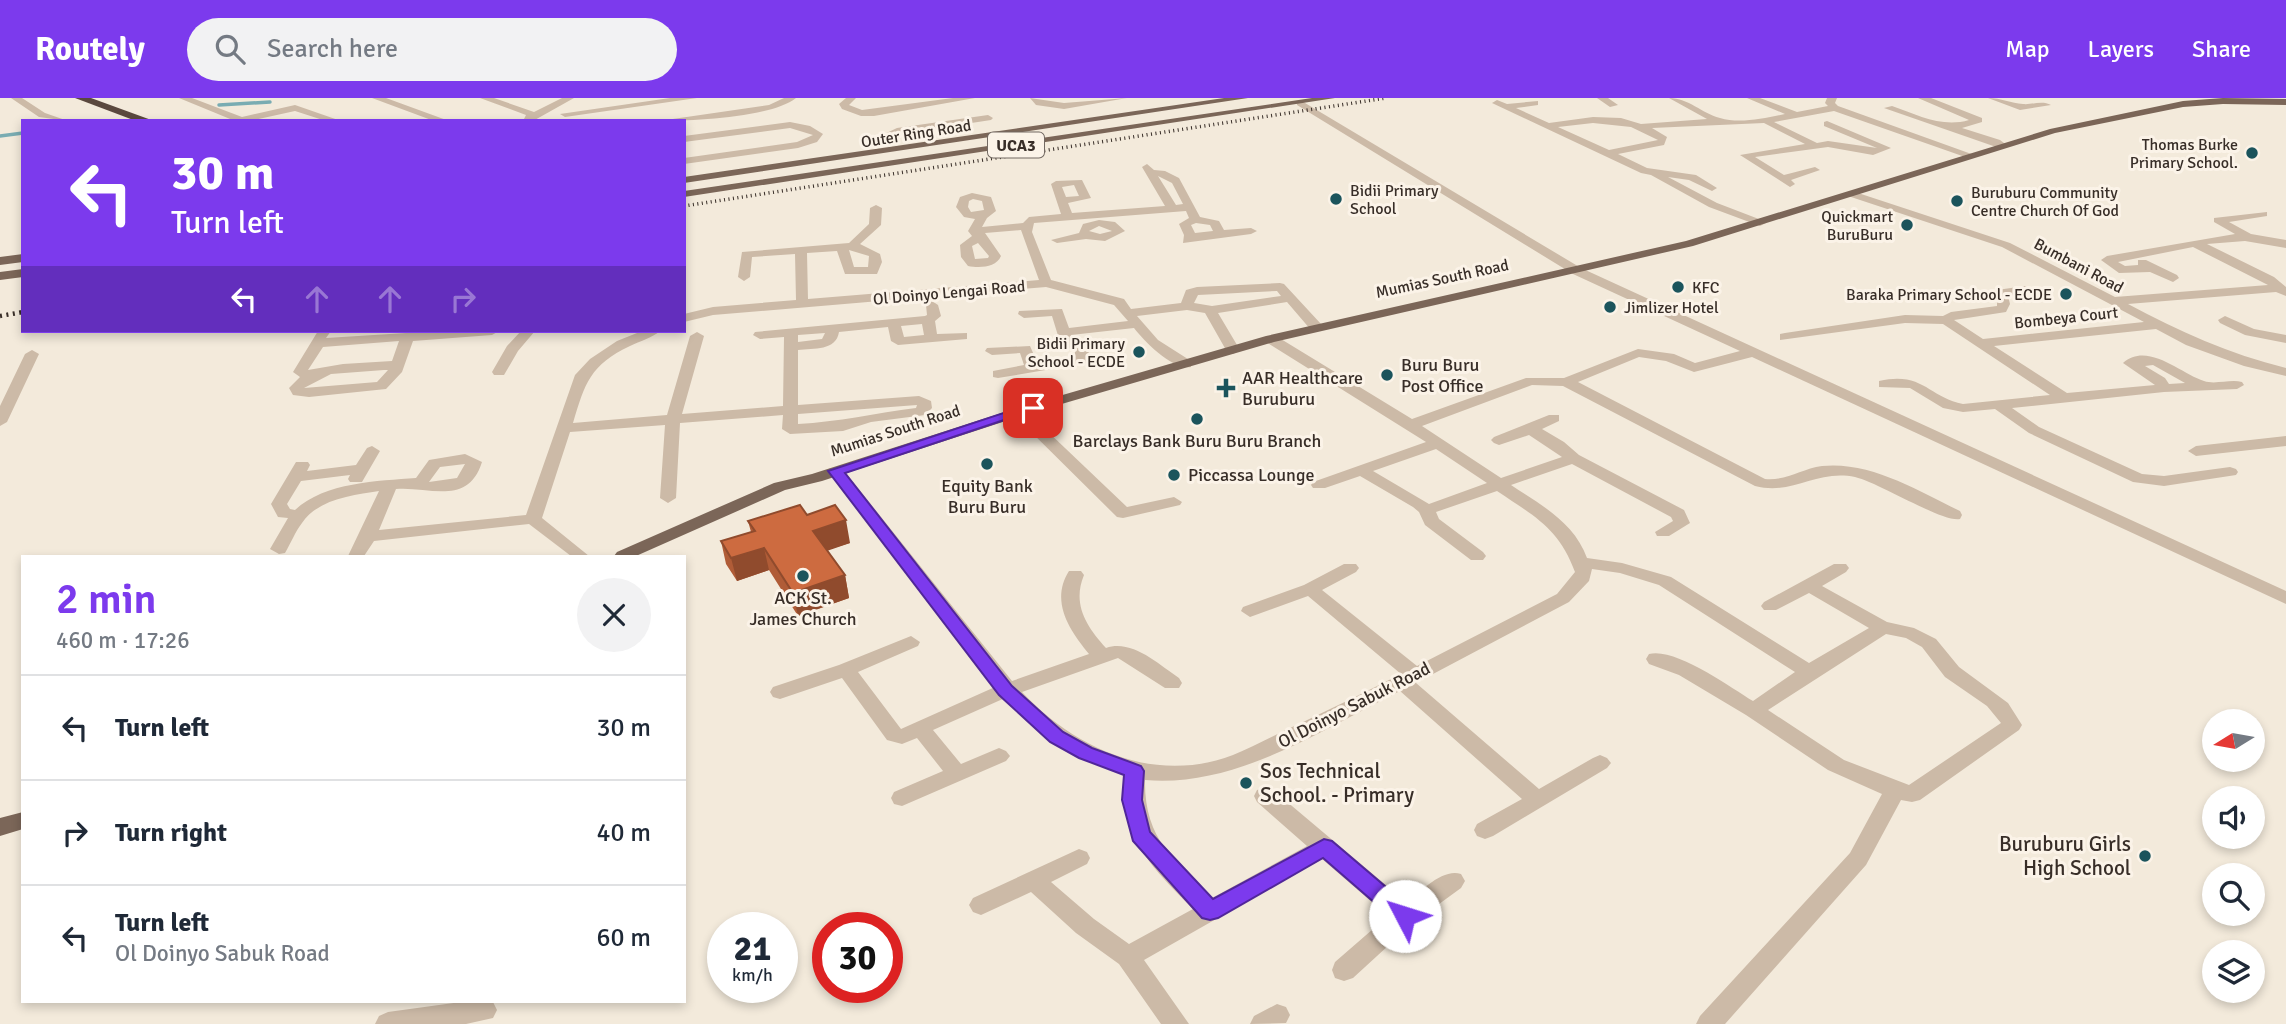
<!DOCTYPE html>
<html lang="en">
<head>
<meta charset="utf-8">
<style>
  body { margin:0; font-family:Signika,sans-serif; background:#f2f2f3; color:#1f2937; height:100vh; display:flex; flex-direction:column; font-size:26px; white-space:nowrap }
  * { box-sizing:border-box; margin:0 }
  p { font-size:23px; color:#747a83 }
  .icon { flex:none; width:38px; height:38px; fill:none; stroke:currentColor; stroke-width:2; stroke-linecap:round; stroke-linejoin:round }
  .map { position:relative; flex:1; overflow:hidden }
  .details { position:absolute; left:21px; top:457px; width:665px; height:448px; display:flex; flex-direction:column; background:#fff; border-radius:0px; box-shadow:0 4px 10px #0003 }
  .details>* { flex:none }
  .top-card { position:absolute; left:21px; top:21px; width:665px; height:214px; border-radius:0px; box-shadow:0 4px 10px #0003; background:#7c3aed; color:#fff; overflow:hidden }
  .needle { width:46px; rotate:259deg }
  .fabs { position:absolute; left:2202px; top:611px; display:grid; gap:14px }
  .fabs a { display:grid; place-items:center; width:63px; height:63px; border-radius:50%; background:#fff; box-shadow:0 4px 10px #0003; font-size:35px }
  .speed { position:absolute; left:707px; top:814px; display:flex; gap:14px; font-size:35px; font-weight:700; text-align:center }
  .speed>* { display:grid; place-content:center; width:91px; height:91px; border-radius:50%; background:#fff; box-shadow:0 4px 10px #0003; line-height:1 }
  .speed small { font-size:18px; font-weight:400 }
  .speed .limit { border:10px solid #d22; background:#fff; color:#111 }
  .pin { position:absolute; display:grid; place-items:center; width:60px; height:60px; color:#fff; margin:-30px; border-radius:14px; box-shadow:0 4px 10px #0006 }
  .me { position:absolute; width:77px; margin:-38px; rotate:310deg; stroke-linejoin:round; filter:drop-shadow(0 0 5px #0008) }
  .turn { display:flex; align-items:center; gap:24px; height:147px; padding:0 35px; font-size:32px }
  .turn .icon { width:91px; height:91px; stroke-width:2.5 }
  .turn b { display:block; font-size:49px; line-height:60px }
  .lanes { display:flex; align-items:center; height:66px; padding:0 35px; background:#0003; justify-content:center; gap:35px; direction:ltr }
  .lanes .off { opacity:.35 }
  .round { display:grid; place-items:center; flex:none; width:74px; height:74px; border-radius:37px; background:#f2f2f3 }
  .head { display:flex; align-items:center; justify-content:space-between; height:119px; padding:0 35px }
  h1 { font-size:42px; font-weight:600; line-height:52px; color:#7c3aed }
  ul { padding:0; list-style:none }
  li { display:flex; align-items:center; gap:21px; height:105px; padding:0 35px; border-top:2px solid #e0e1e3 }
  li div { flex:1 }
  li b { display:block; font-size:26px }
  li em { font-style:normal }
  header { display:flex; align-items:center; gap:42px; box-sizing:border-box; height:98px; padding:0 35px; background:#7c3aed; color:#fff }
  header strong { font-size:33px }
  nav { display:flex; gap:38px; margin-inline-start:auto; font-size:24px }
  .search { width:490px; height:63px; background:#f2f2f3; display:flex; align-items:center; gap:18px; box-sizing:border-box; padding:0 24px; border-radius:38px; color:#747a83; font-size:26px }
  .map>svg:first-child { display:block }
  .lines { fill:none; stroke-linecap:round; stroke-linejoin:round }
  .stream { stroke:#79acb2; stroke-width:3.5 }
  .minor { fill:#ccbaa7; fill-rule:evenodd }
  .major { fill:#7b6658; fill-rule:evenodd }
  .highway { fill:#5a483e; fill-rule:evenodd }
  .rail-far1 { stroke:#382e28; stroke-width:3.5; stroke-dasharray:1 3.5; stroke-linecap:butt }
  .rail { stroke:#382e28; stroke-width:4.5; stroke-dasharray:2 4.5; stroke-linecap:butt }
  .wall { fill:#b05c37 }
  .shaded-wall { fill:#904b2d }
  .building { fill:#cd6b40; stroke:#904b2d; stroke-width:2 }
  .route { fill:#7c3aed; stroke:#51269a; stroke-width:2 }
  .poi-dot { fill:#1b545c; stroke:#fbf3e8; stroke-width:2.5 }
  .labels { text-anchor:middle; stroke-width:6; stroke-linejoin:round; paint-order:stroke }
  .far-street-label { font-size:16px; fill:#382e28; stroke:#fbf3e8 }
  .far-poi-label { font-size:16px; fill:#382e28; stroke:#fbf3e8; text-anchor:end }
  .shield { fill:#fbf3e8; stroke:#726962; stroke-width:2 }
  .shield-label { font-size:16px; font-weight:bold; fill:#382e28 }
  .poi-label { font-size:18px; fill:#382e28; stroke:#fbf3e8; text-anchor:start }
  .street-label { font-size:18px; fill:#382e28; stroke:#fbf3e8 }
  .near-poi-label { font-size:21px; fill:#382e28; stroke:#fbf3e8; text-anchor:start }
</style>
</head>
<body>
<header>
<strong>Routely</strong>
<div class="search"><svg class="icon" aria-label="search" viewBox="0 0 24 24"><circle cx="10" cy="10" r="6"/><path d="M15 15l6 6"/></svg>Search here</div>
<nav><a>Map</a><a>Layers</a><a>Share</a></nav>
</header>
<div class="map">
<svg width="2286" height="926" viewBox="0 0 2286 926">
  <rect width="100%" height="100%" fill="#f3eadb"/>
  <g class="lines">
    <path class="stream" d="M219 7 270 4
      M0 38 23 35"/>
    <path class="minor" d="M11 0H22L45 15 68 23 39 19Z
      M179 0H192L242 19 295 7 341 23H326L295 13 250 23H235Z
      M372 0H386L449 23H434Z
      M480 0H494L534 14 562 0H574L533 23H523L526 17Z
      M670 0H697L565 19 560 16Z
      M784 0H796C770 20 692 23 659 23L769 7Z
      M846 0H856L849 7 862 12 953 0H975L874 18H861L842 11 839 6Z
      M1030 0 1064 5 1127 0 1064 11 1036 7Z
      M1597 0H1608L1618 7 1610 9Z
      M1669 0C1689 0 1701 15 1720 20 1740 26 1765 20 1785 16L1747 0H1760L1797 14 1828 8 1825 5 1827 0H1837L1835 5 1838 8 1977 58 1968 60 1834 13 1774 24 1817 45 1828 43 1877 50 1824 28V24L1827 23 1891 50 1873 57 1828 49 1755 59 1784 77 1815 69 1820 72 1791 82 1795 86 1790 89 1740 57 1805 46 1764 25 1652 30 1667 39 1664 47 1618 56 1647 70 1696 77 1717 90 1712 93 1689 82 1668 79 1717 105 1764 123 1766 125 1760 128 1709 109 1651 77 1641 75 1492 5 1497 2 1507 6 1538 3V7L1516 10 1549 25 1593 19 1621 20 1641 26 1707 21ZM1593 25 1631 29 1658 42 1609 52 1558 29Z
      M1918 0H1931L1982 20V24L1962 30 2000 42 2008 48 1999 50 1884 10 1892 8C1918 17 1942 30 1969 22Z
      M1988 0C2001 0 2011 5 2023 6 2032 7 2042 2 2051 7L2020 12Z
      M1300 2 1581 170 2286 493V506L1752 259 1694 274 1666 263 1639 259 1578 284 1765 381C1786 383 1801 371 1822 368 1871 363 1918 393 1960 413L1962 417 1960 421C1943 425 1880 385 1855 379 1816 371 1793 398 1755 388L1563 288 1532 287 1422 328 1501 380 1562 359 1529 337 1499 347 1494 345 1491 342 1494 339 1549 317H1559V323L1542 331 1564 344 1579 357 1684 412 1690 425 1669 438H1657L1655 434 1673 423 1671 419 1572 366 1511 387C1541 407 1574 424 1587 460L1622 465 1671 479 1809 565 1869 530 1809 495 1776 512H1764L1761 508 1764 504 1834 466H1846L1849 470 1846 474 1822 488 1887 524 1914 530 1936 541 1959 569 2008 605 2022 627 2019 632 1920 702 1912 704 1901 702 1866 767 1725 926H1696L1700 918 1850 755 1882 696 1828 672 1746 617 1679 577 1649 566 1646 561 1649 556C1675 549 1730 589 1753 603L1795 574 1659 487 1620 475 1592 471 1589 483 1569 504 1416 585 1539 691 1593 660 1600 657 1607 660 1611 665 1607 670 1493 738 1485 741 1477 738 1474 732 1477 726 1522 701 1400 593C1321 632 1236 690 1145 682 1144 740 1174 763 1212 800L1307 748 1257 704 1254 698 1257 692 1265 690 1273 692 1406 804C1421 794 1442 770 1461 776L1465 783 1461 790 1413 825 1353 880 1344 883 1335 880 1332 872 1335 864 1388 818 1322 761 1144 862 1189 926H1161L1119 866 1076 835 1031 794 981 817 973 814 969 807 973 800 1079 751 1087 754 1090 760 1087 766 1051 784 1094 821 1129 846 1193 811C1151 768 1121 741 1124 677 1077 661 1038 637 1005 600L933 632 961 666 999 650 1006 653 1010 658 1006 663 902 708 894 706 891 700 894 694 943 673 917 640 902 646 887 642 842 580 780 601 773 599 770 594 773 589 839 567 911 538 920 544 918 548 858 574 901 631 995 589 830 376 828 373 830 370H842L1012 583 1089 556C1069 532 1050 503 1069 473H1081L1084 477C1072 506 1086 528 1106 550 1132 541 1158 566 1179 580L1182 585 1179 590H1165L1118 560 1022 594C1075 651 1155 687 1233 657 1256 648 1278 635 1301 625 1334 609 1368 593 1401 576L1308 498 1250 519 1241 513 1243 509 1304 487 1344 466H1356L1359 470 1356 474 1322 492 1417 568 1557 496 1575 474C1559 430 1534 418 1497 393L1436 414 1439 421 1483 454 1486 458 1483 462H1471L1425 427 1419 414 1413 409 1360 378 1325 390H1313L1311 387 1313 384 1426 344 1266 244V238H1276L1412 321 1526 280H1564L1638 251 1674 256 1695 265 1740 253 1573 176 1297 7V3ZM1436 351 1487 385 1429 406 1373 373ZM1886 536 1906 540 1922 549 1945 579 1987 608 2001 625 1909 687 1844 662 1768 612Z
      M988 17 993 20 991 22 899 36 881 43 876 40 897 30Z
      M790 24 810 28 823 36 817 44 798 50 684 66V60L797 44 813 37 790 30 684 44V38Z
      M1147 66 1154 72 1165 73 1179 80 1200 119 1219 123 1224 132 1251 130 1257 133 1251 136 1183 145 1184 137 1179 126 1189 120 1186 113 1034 125 1032 134 1051 182 1124 201 1131 211 1181 205 1186 192 1197 189 1280 185 1284 186 1321 226V232H1311L1287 204 1218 215 1240 252 1233 256 1226 252 1205 215 1187 212 1137 218 1158 242 1191 263V269C1172 272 1145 244 1134 230L1071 237 1073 242 1089 252 1087 265 998 280 993 279V273L1024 267 1020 255 992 257 985 253 987 250 1030 248 1037 264 1075 259V254L1060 244 1052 218 1024 220 1018 216 1019 213 1062 211 1069 230 1128 223 1114 207 1046 189 713 217 684 224V216L713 209 796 202 795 156 752 159 750 179 744 183 738 179 742 154 849 145 869 126 870 110 876 107 882 110 881 127 860 146 880 156 882 164 877 176H845L837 153 807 155 808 201 1039 182 1021 132 985 135 1001 158C996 170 979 170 968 168L961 159 960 147 972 138 968 133 975 121 964 119 956 109 960 99 972 95 991 99 996 113 987 120 982 129 1023 125 1029 119 1061 116 1051 86 1056 83 1082 82 1091 100 1068 105 1072 115 1165 108 1142 69ZM1158 78 1172 85 1183 106 1176 107ZM1074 87 1079 98 1066 99 1062 89ZM973 101 982 103 984 112 971 114 968 109 969 103ZM1196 125 1210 127 1213 133 1195 135 1191 127ZM978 145 989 158 988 160 975 161 972 148ZM849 152 869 158 868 169H854ZM1277 193 1281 198 1212 208 1194 205 1198 197Z
      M1852 93 2010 145 2115 199 2268 187 2193 149 2118 164 2125 168 2138 167V162H2146L2177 177 2179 180 2173 184 2150 174 2119 175 2101 162 2107 158 2235 136 2214 124V120L2267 114V118L2229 124 2251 136 2286 142V150L2245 143 2207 146 2274 179 2286 189V198L2276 194 2128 206C2179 233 2229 256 2286 270V278L2244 268 2186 247 2156 231 1994 248 2067 295 2155 287 2123 265C2148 243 2181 276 2204 283 2215 287 2230 281 2242 284L2244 287 2237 291 2164 294 2012 310 2039 329 2142 376 2164 378 2230 369 2236 371 2238 374 2236 377 2164 388 2133 384 2029 335 1995 311 1963 314 1943 310 1910 290 1879 289V283C1923 273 1928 299 1963 306L2050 297 1943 226 1905 225 1780 242V236L1785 235 1905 217 1943 218 1951 214 1997 208V192L2025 188 2041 195 2035 199 2024 196 2008 198 2010 206 2006 214 1954 222 1983 241 2144 224 2002 149 1848 98V94ZM2153 267 2185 285 2169 286 2165 280 2145 268Z
      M1099 122 1115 124 1125 133 1105 143 1086 141 1057 145 1051 142 1079 135 1083 126ZM1099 128 1112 133 1100 136 1089 133Z
      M932 203 938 207 941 218 935 223 937 236 967 235V241L898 247 891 243 888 229 839 234C836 253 814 250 798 252V307L919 298 931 303 932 310 925 317 871 324 843 333 790 336 782 331 783 317 680 325 676 400 668 405 660 400 665 327 570 334 542 420 589 458H571L529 426 374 443 364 458H348L379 393C353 397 318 401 302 425 295 434 291 445 285 455L279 456 270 451 288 420 278 419 271 406 296 364H308L310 367 307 373 356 367 367 350 372 348 380 353 362 384H350L348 381 350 377 301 383 287 406 290 411 295 412C325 384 378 383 416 380L429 362 465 356 482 364C468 409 428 388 396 391L379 432 526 417 575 277 590 261 617 243 642 233H660C652 240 640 243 630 248 590 267 585 285 573 325L667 317 690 238 697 234 704 238 682 316 783 308 784 239 760 241 753 237 755 234 925 218 927 217 926 207ZM922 226 924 237 904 239 901 228ZM825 235 822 241 798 244V237ZM917 307 916 310C876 315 838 324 798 326V316ZM465 366 457 380 429 384 440 369Z
      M2225 218 2254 231 2286 237V245L2245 237 2220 225 2218 222Z
      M318 233H331L326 240 438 233H499L492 237 413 243 402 274 386 291 309 299 293 297 289 290 300 279 293 274ZM399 243 392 263 343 266 308 272 323 249ZM384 272H388L377 284 304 290 331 276Z
      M521 233H535L518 253 504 277H494L492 274 507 248Z
      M32 252 39 256 7 324 0 328V308L25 256Z
      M1019 310 1024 311 1127 409 1174 399 1182 404 1180 407 1123 420 1117 419 1014 317V311Z
      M2286 338V348L2196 358 2188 353 2196 348Z
      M468 903 493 904 497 912 493 920 466 926H375L379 918 388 914Z
      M1277 906 1286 909 1290 917 1286 925 1250 926 1254 918Z"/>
    <path class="major" d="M1224 0H1248L684 85V79Z
      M1312 0H1335L684 99V93Z
      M2223 0 2286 1V7L2223 6 2183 9 2055 35 1693 148 1274 244 1024 317 822 383 785 392 636 458H614L617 454 774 385 812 376 1014 311 1266 238 1686 143 2050 31 2183 3Z
      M23 156V164L0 167V159Z
      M23 171V179L0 182V174Z
      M23 714V731L0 738V720Z"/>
    <path class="highway" d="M75 0H91L154 23H136Z"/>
    <path class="rail-far1" d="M684 108 1386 0"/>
    <path class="rail" d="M0 218 23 214"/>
  </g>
  <path class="wall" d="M807 417 850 445 827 452 845 477 849 500 798 518 769 472 737 483 726 466 721 443 751 434 748 423Z"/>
  <path class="shaded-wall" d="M846 422 850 445 818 456 813 433Z
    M764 450 769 472 737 483 731 460Z
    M845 477 849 500 798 518 793 495Z"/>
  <path class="building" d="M800 407 807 417 835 407 846 422 813 433 845 477 793 495 764 450 731 460 721 443 755 433 748 423Z"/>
  <path class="route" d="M1028 307 1040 310 845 375 1012 588 1063 634 1092 650 1141 668 1144 673 1142 702 1150 734 1213 801 1324 741 1332 743 1413 812 1416 818 1413 825 1405 827 1398 825 1323 760 1218 820 1210 822 1202 820 1133 743 1122 702 1124 677 1079 660 1050 644 999 597 828 373Z"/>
  <g class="poi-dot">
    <circle cx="2252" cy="55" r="7"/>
    <circle cx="1336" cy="101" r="7"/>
    <circle cx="1957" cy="103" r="7"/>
    <circle cx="1907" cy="127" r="7"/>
    <circle cx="1678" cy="189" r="7"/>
    <circle cx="2066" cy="196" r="7"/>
    <circle cx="1610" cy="209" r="7"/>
    <circle cx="1139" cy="254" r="7"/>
    <circle cx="1387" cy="277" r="7"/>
    <path d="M1222.5 279.5h7v7h7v7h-7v7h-7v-7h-7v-7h7z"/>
    <circle cx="1197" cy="321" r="7"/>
    <circle cx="987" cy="366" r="7"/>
    <circle cx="1174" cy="377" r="7"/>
    <circle cx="803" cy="478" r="7"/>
    <circle cx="1246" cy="685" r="7"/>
    <circle cx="2145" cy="758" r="7"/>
  </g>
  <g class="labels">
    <g class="far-street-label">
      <text transform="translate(916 35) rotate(-9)" y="6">Outer Ring Road</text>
      <text transform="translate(2079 167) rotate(28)" y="6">Bumbani Road</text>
      <text transform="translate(1442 180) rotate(-12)" y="6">Mumias South Road</text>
      <text transform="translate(949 194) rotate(-5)" y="6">Ol Doinyo Lengai Road</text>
      <text transform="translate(2066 219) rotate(-6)" y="6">Bombeya Court</text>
      <text transform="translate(895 332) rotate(-18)" y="6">Mumias South Road</text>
    </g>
    <g class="far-poi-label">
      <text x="2238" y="52">Thomas Burke<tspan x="2238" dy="18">Primary School.</tspan></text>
      <text x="1350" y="98" text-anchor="start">Bidii Primary<tspan x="1350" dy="18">School</tspan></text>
      <text x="1971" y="100" text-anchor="start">Buruburu Community<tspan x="1971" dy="18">Centre Church Of God</tspan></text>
      <text x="1893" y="124">Quickmart<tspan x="1893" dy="18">BuruBuru</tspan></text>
      <text x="1692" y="195" text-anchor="start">KFC</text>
      <text x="2052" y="202">Baraka Primary School - ECDE</text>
      <text x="1624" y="215" text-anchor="start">Jimlizer Hotel</text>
      <text x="1125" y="251">Bidii Primary<tspan x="1125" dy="18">School - ECDE</tspan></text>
    </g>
    <rect class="shield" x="988" y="34.5" width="56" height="25" rx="5"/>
    <g class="shield-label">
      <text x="1016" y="53">UCA3</text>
    </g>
    <g class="poi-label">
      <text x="1401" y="273">Buru Buru<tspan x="1401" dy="21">Post Office</tspan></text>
      <text x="1242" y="286">AAR Healthcare<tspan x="1242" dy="21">Buruburu</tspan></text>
      <text x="1197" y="349" text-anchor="middle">Barclays Bank Buru Buru Branch</text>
      <text x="1188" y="383">Piccassa Lounge</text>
      <text x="987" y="394" text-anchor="middle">Equity Bank<tspan x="987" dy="21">Buru Buru</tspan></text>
      <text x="803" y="506" text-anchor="middle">ACK St.<tspan x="803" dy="21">James Church</tspan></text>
    </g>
    <g class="street-label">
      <text transform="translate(1354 607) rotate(-27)" y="6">Ol Doinyo Sabuk Road</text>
    </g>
    <g class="near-poi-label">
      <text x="1260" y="680">Sos Technical<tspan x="1260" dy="24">School. - Primary</tspan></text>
      <text x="2131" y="753" text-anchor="end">Buruburu Girls<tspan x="2131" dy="24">High School</tspan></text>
    </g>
  </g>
</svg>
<div class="fabs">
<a><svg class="needle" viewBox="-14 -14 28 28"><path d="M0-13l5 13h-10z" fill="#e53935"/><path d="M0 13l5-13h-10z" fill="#747a83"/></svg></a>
<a><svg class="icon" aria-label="sound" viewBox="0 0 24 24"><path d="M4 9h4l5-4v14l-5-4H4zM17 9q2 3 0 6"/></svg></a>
<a><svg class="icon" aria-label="search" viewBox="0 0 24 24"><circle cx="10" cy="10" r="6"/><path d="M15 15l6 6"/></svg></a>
<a><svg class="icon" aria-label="layers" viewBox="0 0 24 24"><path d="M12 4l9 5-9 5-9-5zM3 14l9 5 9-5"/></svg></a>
</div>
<div class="speed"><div>21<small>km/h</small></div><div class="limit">30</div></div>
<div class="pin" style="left:1033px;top:310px;background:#d93025"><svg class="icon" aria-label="arrive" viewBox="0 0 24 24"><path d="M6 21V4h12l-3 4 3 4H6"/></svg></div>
<svg class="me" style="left:1405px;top:818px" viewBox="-20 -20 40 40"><circle r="19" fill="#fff"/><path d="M0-13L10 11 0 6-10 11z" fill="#7c3aed"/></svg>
<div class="top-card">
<div class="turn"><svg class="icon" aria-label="left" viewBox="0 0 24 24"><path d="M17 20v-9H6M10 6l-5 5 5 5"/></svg><div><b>30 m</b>Turn left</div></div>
<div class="lanes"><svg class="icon" aria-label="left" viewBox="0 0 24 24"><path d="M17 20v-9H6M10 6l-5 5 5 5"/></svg><svg class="icon off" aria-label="ahead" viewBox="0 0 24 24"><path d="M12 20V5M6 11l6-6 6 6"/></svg><svg class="icon off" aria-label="ahead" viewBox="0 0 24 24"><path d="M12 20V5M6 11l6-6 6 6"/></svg><svg class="icon off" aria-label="right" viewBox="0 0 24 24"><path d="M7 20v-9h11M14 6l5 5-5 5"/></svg></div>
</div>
<section class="details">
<div class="head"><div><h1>2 min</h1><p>460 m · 17:26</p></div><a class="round"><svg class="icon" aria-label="close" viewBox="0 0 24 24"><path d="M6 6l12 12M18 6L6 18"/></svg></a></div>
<ul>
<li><svg class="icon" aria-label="left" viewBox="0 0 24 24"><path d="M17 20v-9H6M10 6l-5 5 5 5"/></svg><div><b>Turn left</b></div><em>30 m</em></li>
<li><svg class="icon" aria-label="right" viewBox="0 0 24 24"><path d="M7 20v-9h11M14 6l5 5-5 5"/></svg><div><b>Turn right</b></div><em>40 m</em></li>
<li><svg class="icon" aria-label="left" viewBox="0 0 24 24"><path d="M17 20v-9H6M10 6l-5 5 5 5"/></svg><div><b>Turn left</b><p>Ol Doinyo Sabuk Road</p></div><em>60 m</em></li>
</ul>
</section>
</div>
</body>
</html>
